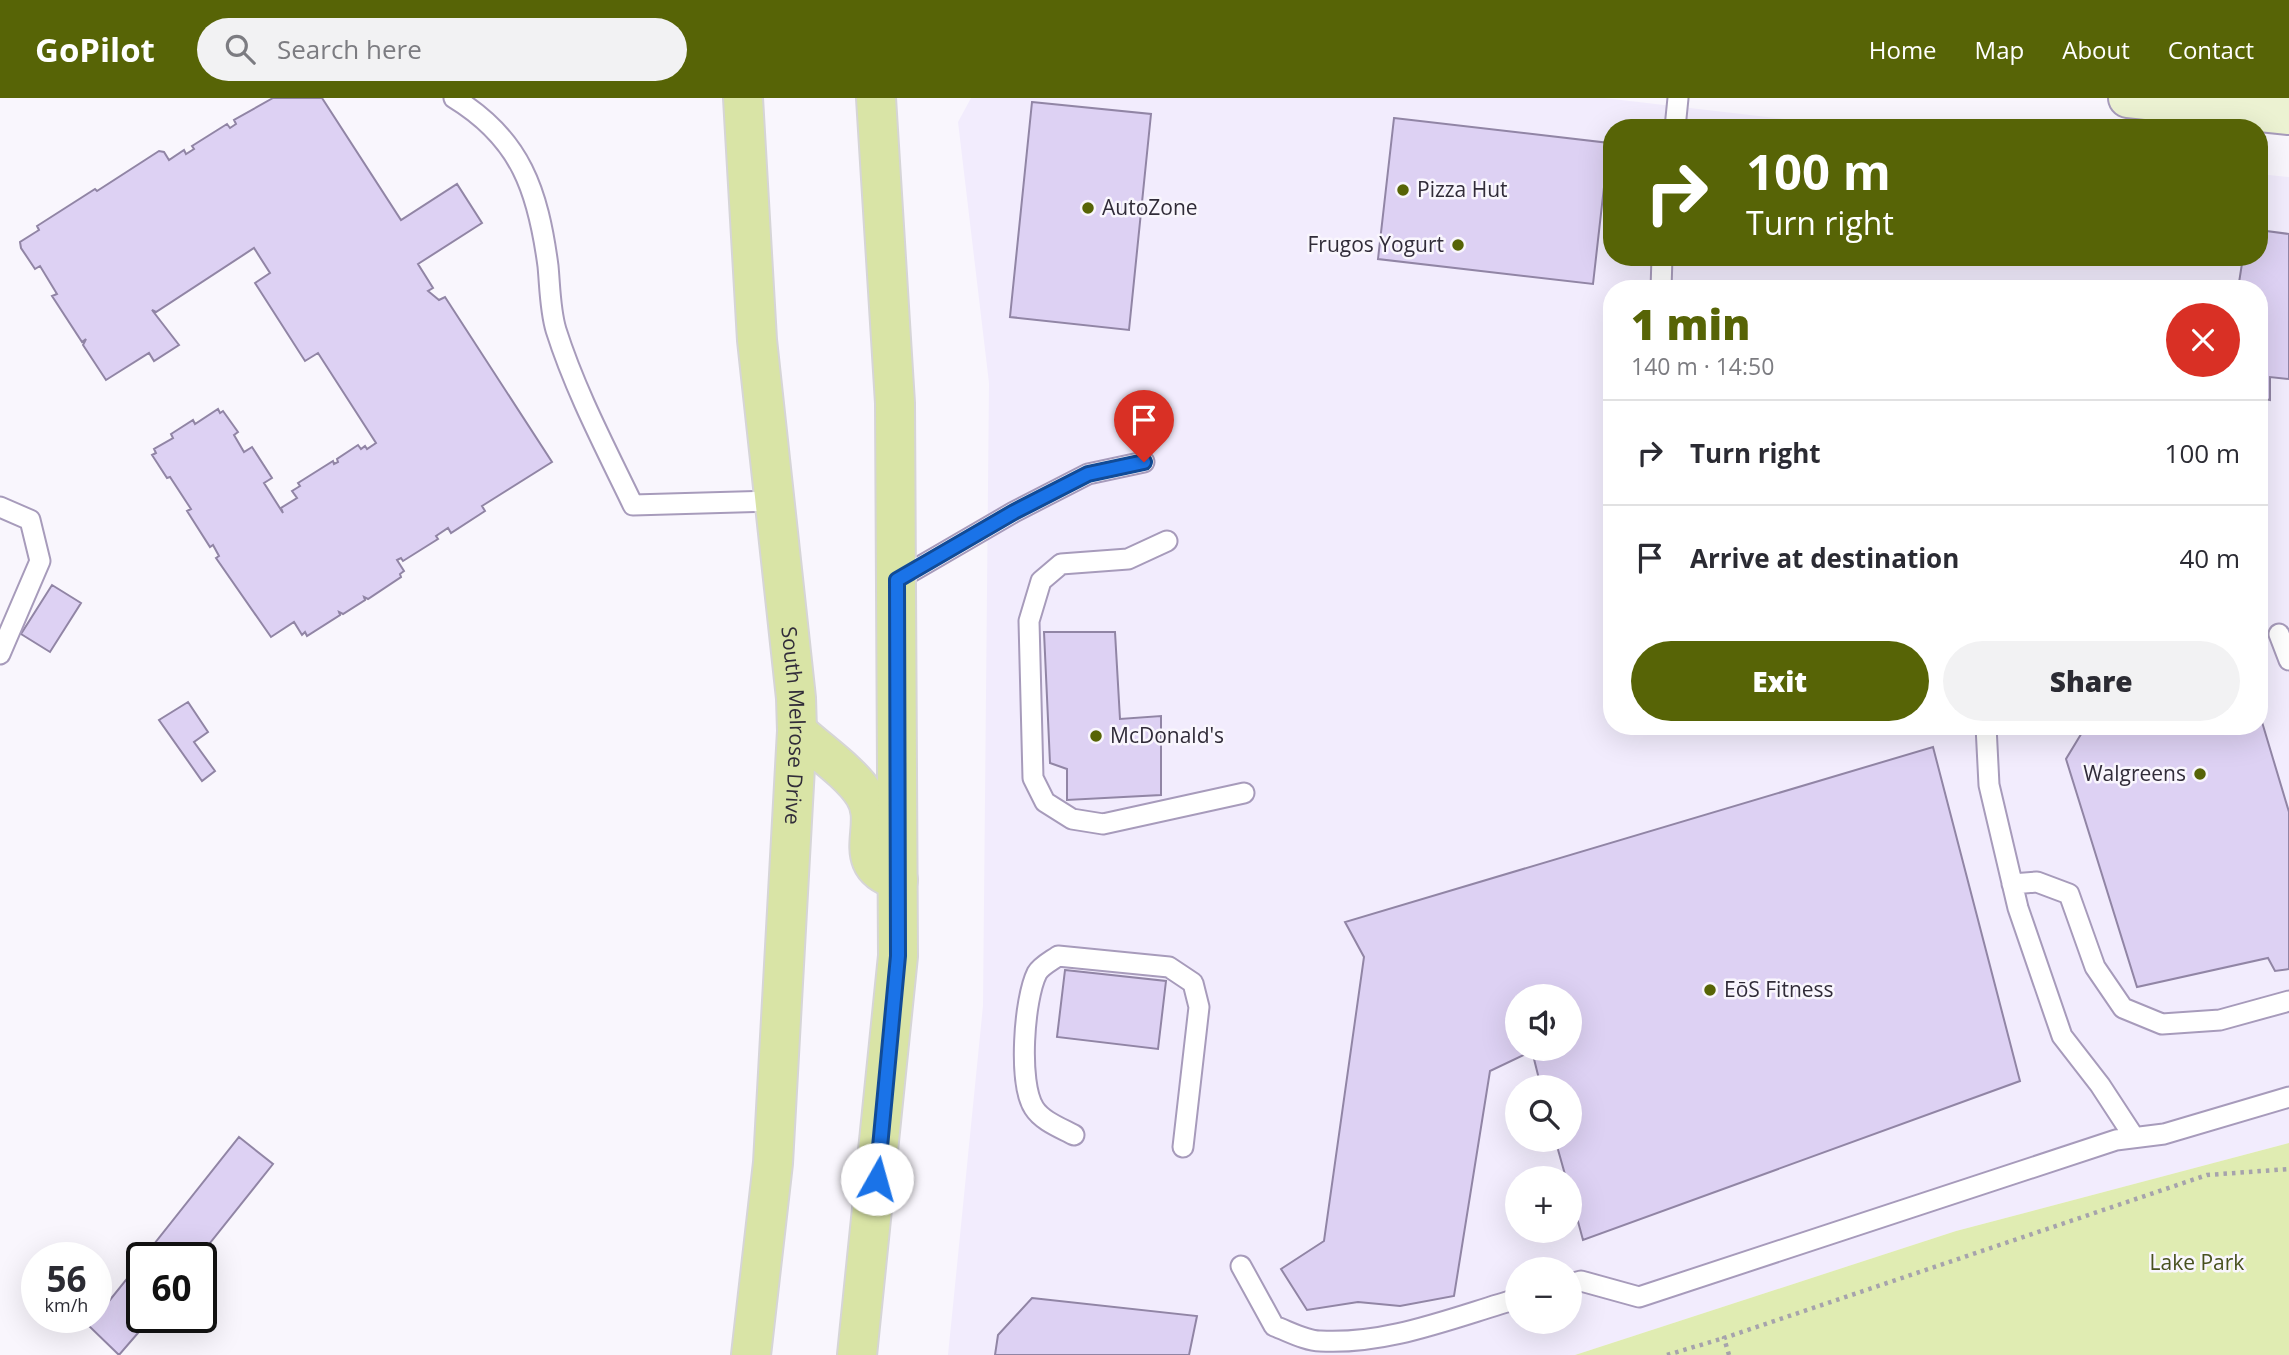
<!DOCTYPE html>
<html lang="en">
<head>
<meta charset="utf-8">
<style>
  body { margin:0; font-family:"Open Sans",sans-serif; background:#f2f2f3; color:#2b2b33; height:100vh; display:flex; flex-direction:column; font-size:26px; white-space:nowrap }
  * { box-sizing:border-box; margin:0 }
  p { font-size:23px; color:#7c7c81 }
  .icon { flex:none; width:38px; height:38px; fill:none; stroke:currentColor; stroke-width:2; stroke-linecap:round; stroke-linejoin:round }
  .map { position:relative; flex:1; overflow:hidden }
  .sheet { position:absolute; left:1603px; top:182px; width:665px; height:455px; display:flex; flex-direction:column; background:#fff; border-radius:28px; box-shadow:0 7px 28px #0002 }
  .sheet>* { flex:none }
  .top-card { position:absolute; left:1603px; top:21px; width:665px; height:147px; border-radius:28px; box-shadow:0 7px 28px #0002; background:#576406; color:#fff; overflow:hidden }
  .tools { position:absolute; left:1505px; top:886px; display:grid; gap:14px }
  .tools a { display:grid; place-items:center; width:77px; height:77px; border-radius:50%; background:#fff; box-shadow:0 7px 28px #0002; font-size:35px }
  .speed { position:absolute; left:21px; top:1144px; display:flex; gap:14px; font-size:35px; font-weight:700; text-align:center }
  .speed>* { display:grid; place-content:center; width:91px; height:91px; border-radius:50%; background:#fff; box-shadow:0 7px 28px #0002; line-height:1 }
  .speed small { font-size:18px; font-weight:400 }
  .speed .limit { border:4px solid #111; border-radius:10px; background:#fff; color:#111 }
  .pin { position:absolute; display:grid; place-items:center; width:60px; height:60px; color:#fff; margin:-72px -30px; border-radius:50% 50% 50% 0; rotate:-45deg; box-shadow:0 0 7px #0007 }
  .pin .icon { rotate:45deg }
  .me { position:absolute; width:77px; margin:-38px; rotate:7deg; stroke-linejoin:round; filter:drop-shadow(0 0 5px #0008) }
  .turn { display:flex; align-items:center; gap:24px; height:147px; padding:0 28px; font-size:32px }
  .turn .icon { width:91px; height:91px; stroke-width:2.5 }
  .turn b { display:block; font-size:49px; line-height:60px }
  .round { display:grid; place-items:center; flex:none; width:74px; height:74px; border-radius:37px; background:#f2f2f3 }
  .headline { display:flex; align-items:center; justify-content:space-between; height:119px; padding:0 28px }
  h1 { font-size:42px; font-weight:800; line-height:52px; color:#576406 }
  .action { display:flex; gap:14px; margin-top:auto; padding:14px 28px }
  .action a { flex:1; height:80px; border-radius:42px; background:#576406; color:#fff; font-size:28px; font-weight:800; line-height:80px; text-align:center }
  .action a+a { background:#f2f2f3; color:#2b2b33 }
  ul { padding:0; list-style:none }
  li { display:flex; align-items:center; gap:21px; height:105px; padding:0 28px; border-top:2px solid #e1e1e2 }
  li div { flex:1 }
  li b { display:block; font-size:26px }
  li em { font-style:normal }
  header { display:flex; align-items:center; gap:42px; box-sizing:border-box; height:98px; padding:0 35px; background:#576406; color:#fff }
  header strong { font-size:33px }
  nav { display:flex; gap:38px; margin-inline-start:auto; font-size:24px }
  .search { width:490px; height:63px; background:#f2f2f3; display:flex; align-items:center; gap:18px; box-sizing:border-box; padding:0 24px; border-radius:38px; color:#7c7c81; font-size:26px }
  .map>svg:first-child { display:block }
  .built { fill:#f2ecfd; fill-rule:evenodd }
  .green { fill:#e0ecb2 }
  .building { fill:#ddd1f3; stroke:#9185a5; stroke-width:2; fill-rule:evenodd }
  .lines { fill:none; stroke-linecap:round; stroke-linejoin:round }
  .lane-casing { stroke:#a79bbb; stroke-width:23 }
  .secondary-casing { stroke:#a79bbb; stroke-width:42 }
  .primary-casing { stroke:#d6d5d7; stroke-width:42 }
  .path { stroke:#a6a3ac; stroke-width:4.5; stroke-dasharray:3.5 5; stroke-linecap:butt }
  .lane { stroke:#fff; stroke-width:19 }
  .secondary { stroke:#ecf2d2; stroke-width:38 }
  .primary { stroke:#d9e4a6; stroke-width:38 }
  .route-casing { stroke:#114b97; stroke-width:18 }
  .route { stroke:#1a73e8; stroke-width:12 }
  .poi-dot { fill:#576406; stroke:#f9f6fd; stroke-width:2.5 }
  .labels { text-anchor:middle; stroke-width:5; stroke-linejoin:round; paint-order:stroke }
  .poi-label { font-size:21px; fill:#312c39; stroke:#f9f6fd; text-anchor:start }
  .street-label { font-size:21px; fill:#312c39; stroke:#f9f6fd }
  .park-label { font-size:21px; fill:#48511e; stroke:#f9f6fd }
</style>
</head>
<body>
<header>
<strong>GoPilot</strong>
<div class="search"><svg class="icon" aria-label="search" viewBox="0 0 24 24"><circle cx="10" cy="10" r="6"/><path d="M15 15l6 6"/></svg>Search here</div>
<nav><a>Home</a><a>Map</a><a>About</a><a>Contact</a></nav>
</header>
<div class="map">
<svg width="2289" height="1257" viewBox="0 0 2289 1257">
  <rect width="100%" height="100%" fill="#f9f6fd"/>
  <path class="built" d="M971 0H1604L1861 30H1612V159H2259V76L2289 79V1045L1956 1133 1575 1257H948L983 908 989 285 958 24ZM1612 191H2259V628H1612ZM1517 898H1570V950H1517ZM1517 989H1570V1041H1517ZM1517 1080H1570V1132H1517ZM1517 1171H1570V1223H1517Z"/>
  <path class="green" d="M2289 1045V1257H1575L1956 1133Z"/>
  <path class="building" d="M273 0H322L401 122 457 86 482 125 418 166 433 190 428 193 439 202 445 199 552 364 482 408 485 413 451 435 448 430 436 438 438 441 403 463 401 460 397 462 404 473 400 476 401 479 368 501 364 499 365 502 343 516 339 514 340 517 307 538 305 534 302 537 294 524 271 539 216 460 219 458 213 447 210 449 187 413 191 411 170 379 167 380 152 357 156 355 154 351 173 340 171 336 193 322 195 326 218 311 220 315 223 313 238 334 234 337 244 354 252 349 272 380 264 385 283 415 281 410 297 400 292 393 300 388 298 385 333 363 334 366 338 364 337 361 358 347 361 351 365 348 367 351 376 345 318 255 305 263 255 185 270 175 254 150 156 214 152 212 179 247 154 263 149 255 106 282 83 247 86 241 82 244 52 198 57 196 40 168 35 171 21 150 20 144 39 132 37 128 95 91 97 93 159 53 164 54 169 62 184 52 186 56 194 51 192 48 227 26 230 30 236 26 234 22Z
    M1032 4 1151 16 1129 232 1010 219Z
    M1394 20 1609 45 1593 186 1378 161Z
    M2259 132 2289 136V281L2270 279V302L2259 300V191H2238L2243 159H2259Z
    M52 487 81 505 50 554 21 536Z
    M1044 534H1115L1120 621 1161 618V697L1067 702V671L1050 665Z
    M188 604 208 634 194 644 215 673 202 683 159 622Z
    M2259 614 2289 714V871L2275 873 2268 860 2137 889 2066 661 2086 628H2259Z
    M1933 649 2020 983 1583 1142 1570 1094V1080H1566L1555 1041H1570V989H1541L1532 953 1490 973 1454 1198 1400 1208 1358 1204 1307 1212 1281 1171 1324 1143 1364 859 1345 824ZM1517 898H1570V950H1517Z
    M1065 872 1166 883 1158 951 1057 939Z
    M239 1039 273 1066 198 1160H143Z
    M142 1162V1220H151L119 1257 89 1228Z
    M1032 1200 1197 1218 1189 1257H995L998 1237Z"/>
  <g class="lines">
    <defs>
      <path id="lane" d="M454 0C521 41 538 93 548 168 550 189 550 212 556 232 575 292 605 349 633 407L774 403
        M1675 30 1678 0
        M1661 191 1662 159
        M0 409 30 422 40 463 0 556
        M1167 443 1128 461 1061 466 1041 483 1029 523 1033 680 1045 704 1072 721 1103 726 1244 695
        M897 482 1014 414 1088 376 1144 364
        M2279 536 2289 562
        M1986 628 1989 687 2018 810 2062 938 2100 987 2134 1039
        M2012 786 2037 784 2069 796 2095 869 2123 910 2162 926 2220 922 2289 903
        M1074 1037C1061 1030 1042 1023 1034 1010 1018 985 1024 901 1037 875 1041 868 1051 863 1058 858L1169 869 1193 885 1199 909 1183 1049
        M1241 1168 1274 1228C1288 1233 1306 1243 1320 1243 1388 1247 1454 1219 1517 1201
        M1570 1186 1581 1183 1639 1199 2116 1042 2164 1036 2289 999"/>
      <path id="secondary" d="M2128 0 2289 17"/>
      <g id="primary">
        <path id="s1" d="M743 0 757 242 796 600 797 633 773 1065 751 1257"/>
        <path d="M797 633C816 651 850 674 864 696 885 728 846 766 898 782"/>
        <path d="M857 1257 898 858 895 305 876 0"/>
      </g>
    </defs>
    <use href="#lane" class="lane-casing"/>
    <use href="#secondary" class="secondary-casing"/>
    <use href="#primary" class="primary-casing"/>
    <path class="path" d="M1667 1257 1724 1240
      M1729 1257 1724 1240 2207 1077 2289 1071"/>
    <use href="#lane" class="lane"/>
    <use href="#secondary" class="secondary"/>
    <use href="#primary" class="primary"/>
  </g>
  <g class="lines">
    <defs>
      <path id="route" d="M877 1081 898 858 897 482 1014 414 1088 376 1144 364"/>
    </defs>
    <use href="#route" class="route-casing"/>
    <use href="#route" class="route"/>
  </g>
  <g class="poi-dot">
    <circle cx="1403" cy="92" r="7"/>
    <circle cx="1088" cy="110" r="7"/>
    <circle cx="1458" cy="147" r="7"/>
    <circle cx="1096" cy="638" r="7"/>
    <circle cx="2200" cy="676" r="7"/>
    <circle cx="1710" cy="892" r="7"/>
  </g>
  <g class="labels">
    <g class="poi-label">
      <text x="1417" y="99">Pizza Hut</text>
      <text x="1102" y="117">AutoZone</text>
      <text x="1444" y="154" text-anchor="end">Frugos Yogurt</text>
      <text x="1110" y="645">McDonald's</text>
      <text x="2186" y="683" text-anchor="end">Walgreens</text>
      <text x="1724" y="899">EōS Fitness</text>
    </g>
    <g class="street-label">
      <text dy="7" stroke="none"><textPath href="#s1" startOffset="630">South Melrose Drive</textPath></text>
    </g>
    <g class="park-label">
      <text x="2197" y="1172">Lake Park</text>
    </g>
  </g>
</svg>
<div class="tools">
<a><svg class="icon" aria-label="sound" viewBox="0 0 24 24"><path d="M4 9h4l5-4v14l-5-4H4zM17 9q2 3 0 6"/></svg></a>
<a><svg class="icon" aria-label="search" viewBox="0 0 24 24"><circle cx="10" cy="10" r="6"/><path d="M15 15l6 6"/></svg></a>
<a>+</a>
<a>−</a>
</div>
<div class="speed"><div>56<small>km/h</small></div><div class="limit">60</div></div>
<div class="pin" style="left:1144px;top:364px;background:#d93025"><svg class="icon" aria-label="arrive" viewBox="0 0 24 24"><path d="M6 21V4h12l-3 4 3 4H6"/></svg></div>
<svg class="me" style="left:877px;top:1081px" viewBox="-20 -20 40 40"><circle r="19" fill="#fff"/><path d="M0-13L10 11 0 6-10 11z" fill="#1a73e8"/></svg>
<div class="top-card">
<div class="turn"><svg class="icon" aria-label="right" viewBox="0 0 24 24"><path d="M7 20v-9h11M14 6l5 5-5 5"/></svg><div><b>100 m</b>Turn right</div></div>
</div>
<section class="sheet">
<div class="headline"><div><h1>1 min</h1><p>140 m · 14:50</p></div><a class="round" style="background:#d93025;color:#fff"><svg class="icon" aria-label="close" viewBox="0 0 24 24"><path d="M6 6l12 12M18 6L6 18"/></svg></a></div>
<ul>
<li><svg class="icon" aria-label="right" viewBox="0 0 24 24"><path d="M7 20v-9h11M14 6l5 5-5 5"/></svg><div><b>Turn right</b></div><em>100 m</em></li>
<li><svg class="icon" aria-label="arrive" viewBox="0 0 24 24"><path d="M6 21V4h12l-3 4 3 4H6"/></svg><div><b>Arrive at destination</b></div><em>40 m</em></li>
</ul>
<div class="action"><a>Exit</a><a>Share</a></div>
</section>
</div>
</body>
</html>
